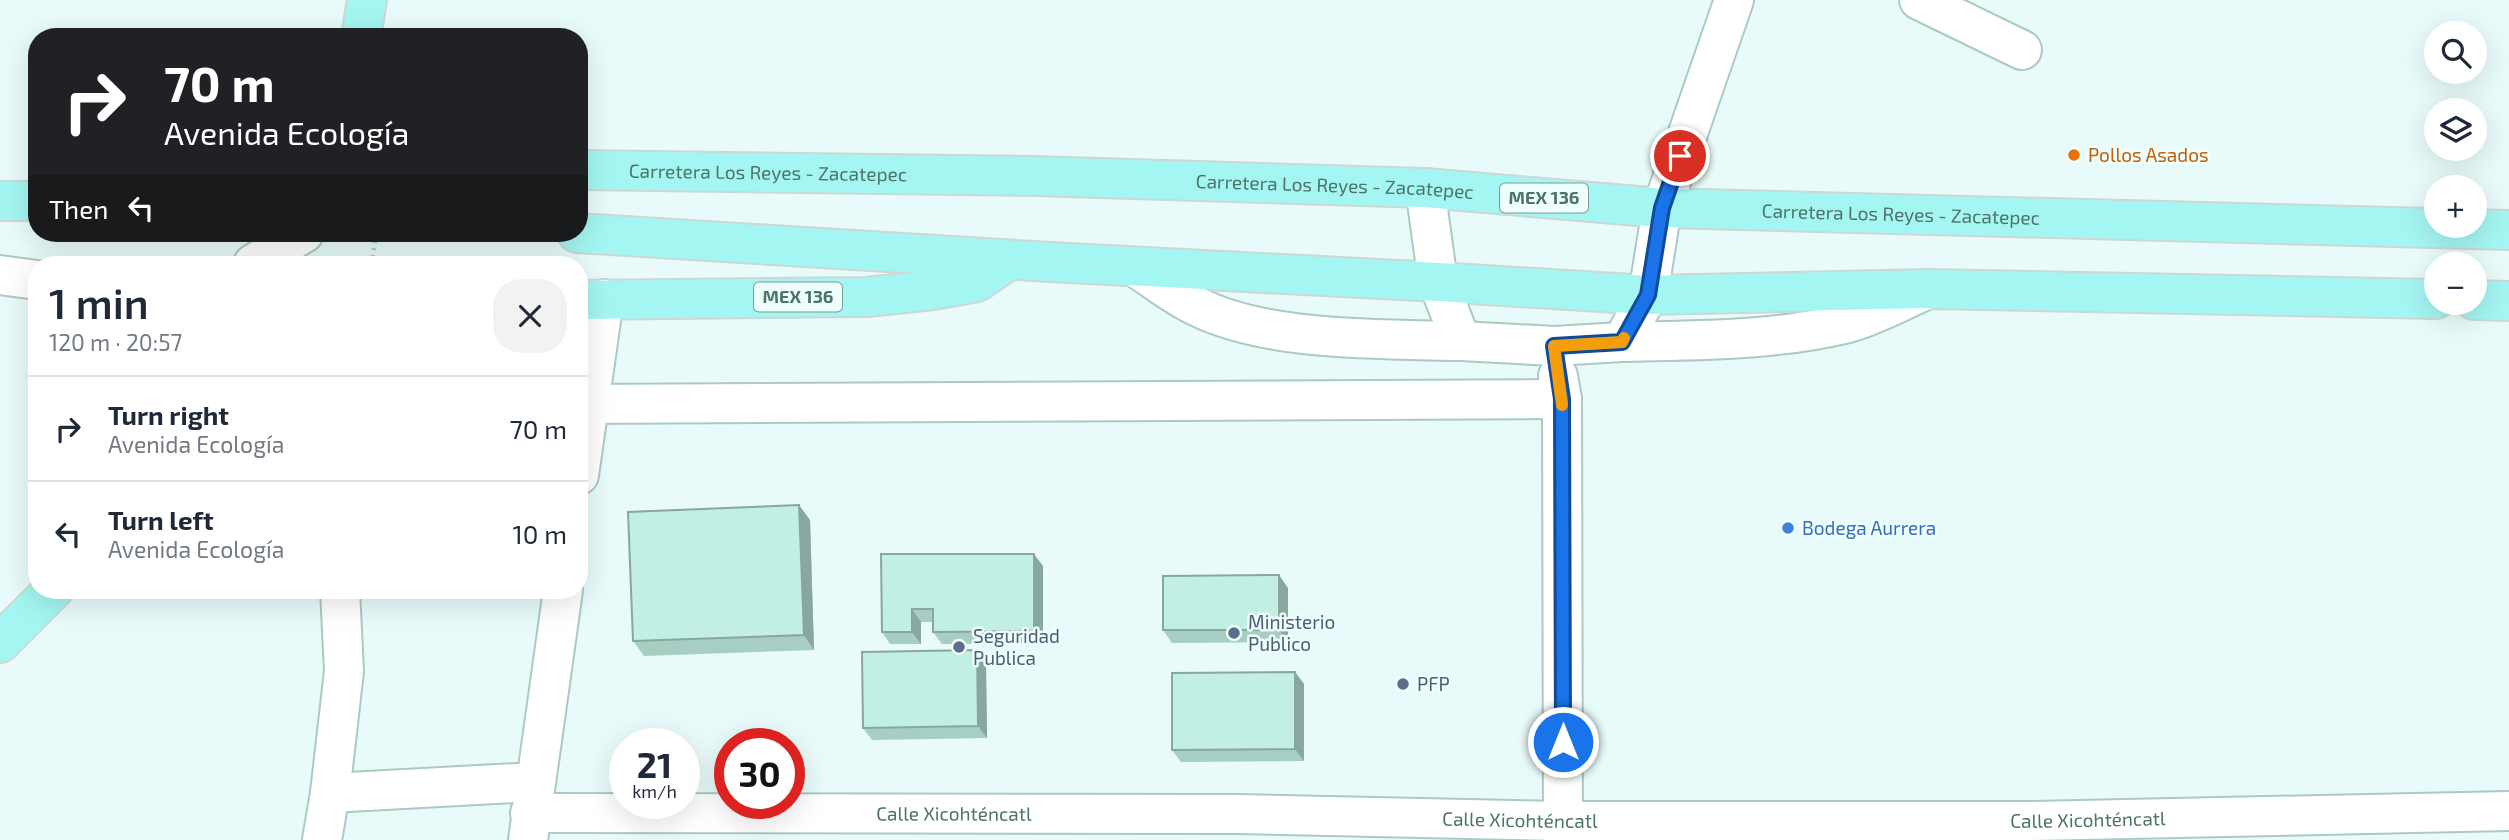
<!DOCTYPE html>
<html lang="en">
<head>
<meta charset="utf-8">
<style>
  body { margin:0; font-family:"Exo 2",sans-serif; background:#f2f2f3; color:#1f2937; height:100vh; display:flex; flex-direction:column; font-size:26px; white-space:nowrap }
  * { box-sizing:border-box; margin:0 }
  p { font-size:23px; color:#747a83 }
  .icon { flex:none; width:38px; height:38px; fill:none; stroke:currentColor; stroke-width:2; stroke-linecap:round; stroke-linejoin:round }
  .map { position:relative; flex:1; overflow:hidden }
  .details { position:absolute; left:28px; top:256px; width:560px; height:343px; display:flex; flex-direction:column; background:#fff; border-radius:28px; box-shadow:0 7px 28px #0002 }
  .details>* { flex:none }
  .hud { position:absolute; left:28px; top:28px; width:560px; height:214px; border-radius:28px; box-shadow:0 7px 28px #0002; background:#202124; color:#fff; overflow:hidden }
  .tools { position:absolute; left:2424px; top:21px; display:grid; gap:14px }
  .tools a { display:grid; place-items:center; width:63px; height:63px; border-radius:50%; background:#fff; box-shadow:0 7px 28px #0002; font-size:35px }
  .speed { position:absolute; left:609px; top:728px; display:flex; gap:14px; font-size:35px; font-weight:700; text-align:center }
  .speed>* { display:grid; place-content:center; width:91px; height:91px; border-radius:50%; background:#fff; box-shadow:0 7px 28px #0002; line-height:1 }
  .speed small { font-size:18px; font-weight:400 }
  .speed .limit { border:10px solid #d22; background:#fff; color:#111 }
  .pin { position:absolute; display:grid; place-items:center; width:60px; height:60px; color:#fff; margin:-30px; border:4px solid #fff; border-radius:50%; box-shadow:0 2px 7px #0007 }
  .me { position:absolute; width:77px; margin:-38px; rotate:0deg; stroke-linejoin:round; filter:drop-shadow(0 0 5px #0008) }
  .turn { display:flex; align-items:center; gap:24px; height:147px; padding:0 21px; font-size:32px }
  .turn .icon { width:91px; height:91px; stroke-width:2.5 }
  .turn b { display:block; font-size:49px; line-height:60px }
  .then { display:flex; align-items:center; height:66px; padding:0 21px; background:#0003; gap:14px; font-size:26px }
  .round { display:grid; place-items:center; flex:none; width:74px; height:74px; border-radius:28px; background:#f2f2f3 }
  .summary { display:flex; align-items:center; justify-content:space-between; height:119px; padding:0 21px }
  h1 { font-size:42px; font-weight:600; line-height:52px }
  ul { padding:0; list-style:none }
  li { display:flex; align-items:center; gap:21px; height:105px; padding:0 21px; border-top:2px solid #e0e1e3 }
  li div { flex:1 }
  li b { display:block; font-size:26px }
  li em { font-style:normal }
  .map>svg:first-child { display:block }
  .lines { fill:none; stroke-linecap:round; stroke-linejoin:round }
  .minor-casing { stroke:#abcac3; stroke-width:42 }
  .major-casing { stroke:#cdd8d5; stroke-width:42 }
  .path { stroke:#a4d4c7; stroke-width:4.5; stroke-dasharray:2 5; stroke-linecap:butt }
  .minor { stroke:#fff; stroke-width:38 }
  .major { stroke:#a4f6f2; stroke-width:38 }
  .wall { fill:#a6cec3 }
  .shaded-wall { fill:#87a79f }
  .building { fill:#c1efe3; stroke:#87a79f; stroke-width:2 }
  .route-casing { stroke:#114b97; stroke-width:18 }
  .route { stroke:#1a73e8; stroke-width:12 }
  .slow { stroke:#f59e0b; stroke-width:12 }
  .food-dot { fill:#e8710a; stroke:#eefefd; stroke-width:2.5 }
  .shop-dot { fill:#3f7fe0; stroke:#eefefd; stroke-width:2.5 }
  .service-dot { fill:#5c6f8a; stroke:#eefefd; stroke-width:2.5 }
  .labels { text-anchor:middle; stroke-width:5; stroke-linejoin:round; paint-order:stroke }
  .shield { fill:#eefefd; stroke:#7d9d95; stroke-width:2 }
  .shield-label { font-size:18px; font-weight:bold; fill:#4d7468 }
  .food-label { font-size:19px; fill:#c56008; stroke:#eefefd; text-anchor:start }
  .street-label { font-size:19px; fill:#4d7468; stroke:#eefefd }
  .shop-label { font-size:19px; fill:#366cbe; stroke:#eefefd; text-anchor:start }
  .service-label { font-size:19px; fill:#4e5e75; stroke:#eefefd; text-anchor:start }
</style>
</head>
<body>
<div class="map">
<svg width="2509" height="840" viewBox="0 0 2509 840">
  <rect width="100%" height="100%" fill="#e8fbfa"/>
  <g class="lines">
    <defs>
      <g id="minor">
        <path d="M1919 0 2022 50"/>
        <path d="M1425 188 1438 282 1461 341 1554 346 1622 342 1648 295 1662 208 1734 0"/>
        <path d="M253 264 304 233"/>
        <path d="M1135 267C1155 280 1176 297 1198 307 1269 342 1382 339 1461 341"/>
        <path d="M0 275 37 280"/>
        <path d="M1622 342C1697 340 1775 341 1848 323 1875 316 1903 300 1928 289"/>
        <path d="M1558 376 1562 399 1563 840"/>
        <path d="M579 404 1562 399"/>
        <path d="M579 475 604 299"/>
        <path d="M330 793 535 782"/>
        <path id="s1" d="M530 813 1237 814 1563 821H2031L2509 811"/>
        <path d="M322 840 330 793 344 671 340 590"/>
        <path d="M528 840 563 590"/>
      </g>
      <g id="major">
        <path d="M361 37 367 0"/>
        <path id="s2" d="M579 170 1034 176 1425 188 1662 208 2509 230"/>
        <path d="M0 201H37"/>
        <path d="M577 233 1050 262 1438 282 1648 295 1928 289 2436 299"/>
        <path d="M579 300 867 297 933 290 977 282 1009 260"/>
        <path d="M2474 300 2509 301"/>
        <path d="M0 643 53 590"/>
      </g>
    </defs>
    <use href="#minor" class="minor-casing"/>
    <use href="#major" class="major-casing"/>
    <path class="path" d="M372 264 376 233"/>
    <use href="#minor" class="minor"/>
    <use href="#major" class="major"/>
  </g>
  <path class="wall" d="M810 520 814 650 644 656 633 641Z
    M881 554 1043 566V643L942 644 933 632V622H921V644H890L882 632Z
    M1288 588V642L1172 643 1163 630Z
    M986 663 987 738 872 740 863 728Z
    M1295 672 1304 684V761L1181 762 1172 750Z"/>
  <path class="shaded-wall" d="M799 505 810 520 814 650 804 635Z
    M1034 554 1043 566V643L1034 631Z
    M1279 575 1288 588V642L1279 630Z
    M912 609 921 622V644L912 632Z
    M977 650 986 663 987 738 978 726Z
    M1295 672 1304 684V761L1295 749Z"/>
  <path class="building" d="M799 505 804 635 633 641 628 512Z
    M881 554H1034V631L933 632V609H912V632H882Z
    M1279 575V630H1163V576Z
    M977 650 978 726 863 728 862 652Z
    M1295 672V749L1172 750V673Z"/>
  <g class="lines">
    <defs>
      <path id="route" d="M1563 742 1562 399 1554 346 1622 342 1648 295 1662 208 1680 156"/>
    </defs>
    <use href="#route" class="route-casing"/>
    <use href="#route" class="route"/>
    <path class="slow" d="M1562 405 1554 346 1622 342 1624 338"/>
  </g>
  <circle class="food-dot" cx="2074" cy="155" r="7"/>
  <circle class="shop-dot" cx="1788" cy="528" r="7"/>
  <g class="service-dot">
    <circle cx="1234" cy="633" r="7"/>
    <circle cx="959" cy="647" r="7"/>
    <circle cx="1403" cy="684" r="7"/>
  </g>
  <g class="labels">
    <g class="shield">
      <rect x="1500" y="183.5" width="88" height="29" rx="5"/>
      <rect x="754" y="282.5" width="88" height="29" rx="5"/>
    </g>
    <g class="shield-label">
      <text x="1544" y="204">MEX 136</text>
      <text x="798" y="303">MEX 136</text>
    </g>
    <g class="food-label">
      <text x="2088" y="162">Pollos Asados</text>
    </g>
    <g class="street-label">
      <text dy="7" stroke="none"><textPath href="#s2" startOffset="189">Carretera Los Reyes - Zacatepec</textPath></text>
      <text dy="7" stroke="none"><textPath href="#s2" startOffset="756">Carretera Los Reyes - Zacatepec</textPath></text>
      <text dy="7" stroke="none"><textPath href="#s2" startOffset="1323">Carretera Los Reyes - Zacatepec</textPath></text>
      <text dy="7" stroke="none"><textPath href="#s1" startOffset="424">Calle Xicohténcatl</textPath></text>
      <text dy="7" stroke="none"><textPath href="#s1" startOffset="990">Calle Xicohténcatl</textPath></text>
      <text dy="7" stroke="none"><textPath href="#s1" startOffset="1558">Calle Xicohténcatl</textPath></text>
    </g>
    <g class="shop-label">
      <text x="1802" y="535">Bodega Aurrera</text>
    </g>
    <g class="service-label">
      <text x="1248" y="629">Ministerio<tspan x="1248" dy="22">Publico</tspan></text>
      <text x="973" y="643">Seguridad<tspan x="973" dy="22">Publica</tspan></text>
      <text x="1417" y="691">PFP</text>
    </g>
  </g>
</svg>
<div class="tools">
<a><svg class="icon" aria-label="search" viewBox="0 0 24 24"><circle cx="10" cy="10" r="6"/><path d="M15 15l6 6"/></svg></a>
<a><svg class="icon" aria-label="layers" viewBox="0 0 24 24"><path d="M12 4l9 5-9 5-9-5zM3 14l9 5 9-5"/></svg></a>
<a>+</a>
<a>−</a>
</div>
<div class="speed"><div>21<small>km/h</small></div><div class="limit">30</div></div>
<div class="pin" style="left:1680px;top:156px;background:#d93025"><svg class="icon" aria-label="arrive" viewBox="0 0 24 24"><path d="M6 21V4h12l-3 4 3 4H6"/></svg></div>
<svg class="me" style="left:1563px;top:742px" viewBox="-20 -20 40 40"><circle r="17" fill="#1a73e8" stroke="#fff" stroke-width="3"/><path d="M0-11L8 9 0 5-8 9z" fill="#fff"/></svg>
<div class="hud">
<div class="turn"><svg class="icon" aria-label="right" viewBox="0 0 24 24"><path d="M7 20v-9h11M14 6l5 5-5 5"/></svg><div><b>70 m</b>Avenida Ecología</div></div>
<div class="then">Then<svg class="icon" aria-label="left" viewBox="0 0 24 24"><path d="M17 20v-9H6M10 6l-5 5 5 5"/></svg></div>
</div>
<section class="details">
<div class="summary"><div><h1>1 min</h1><p>120 m · 20:57</p></div><a class="round"><svg class="icon" aria-label="close" viewBox="0 0 24 24"><path d="M6 6l12 12M18 6L6 18"/></svg></a></div>
<ul>
<li><svg class="icon" aria-label="right" viewBox="0 0 24 24"><path d="M7 20v-9h11M14 6l5 5-5 5"/></svg><div><b>Turn right</b><p>Avenida Ecología</p></div><em>70 m</em></li>
<li><svg class="icon" aria-label="left" viewBox="0 0 24 24"><path d="M17 20v-9H6M10 6l-5 5 5 5"/></svg><div><b>Turn left</b><p>Avenida Ecología</p></div><em>10 m</em></li>
</ul>
</section>
</div>
</body>
</html>
